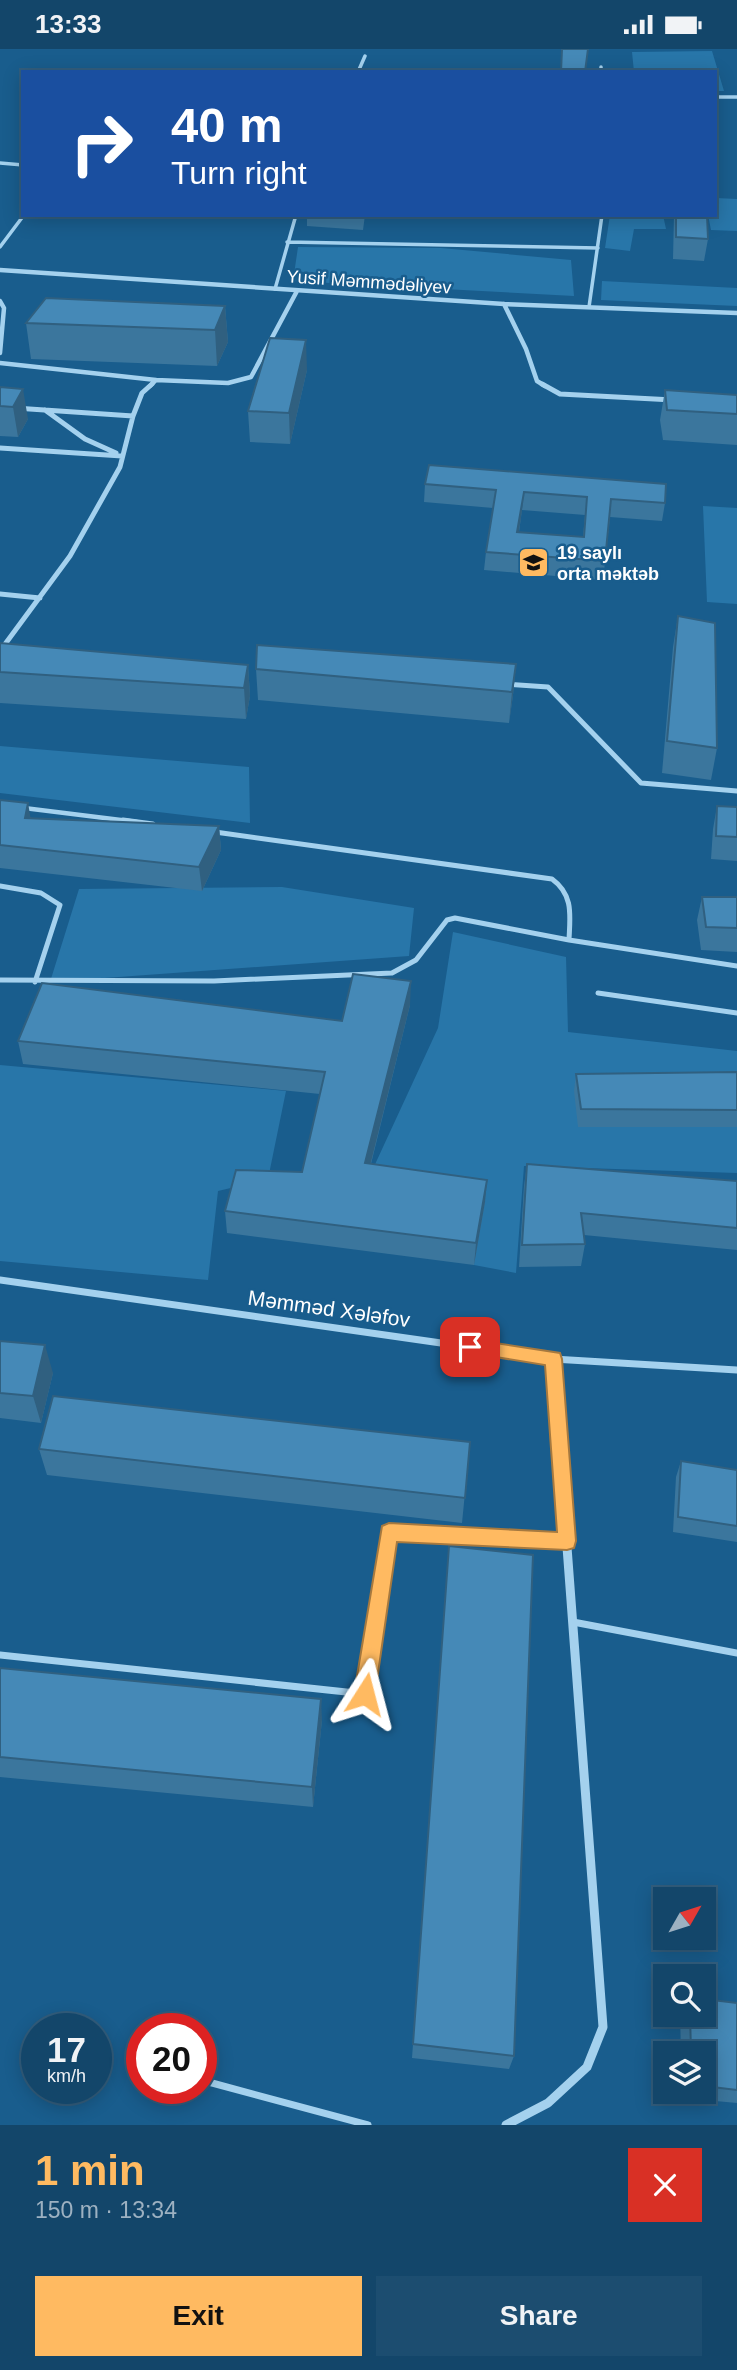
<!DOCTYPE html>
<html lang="en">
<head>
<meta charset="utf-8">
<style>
  body { margin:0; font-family:Helvetica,sans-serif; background:#1c4d70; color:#f1f3f6; height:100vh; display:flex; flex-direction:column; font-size:26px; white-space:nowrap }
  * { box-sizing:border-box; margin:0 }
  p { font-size:23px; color:#9db1c1 }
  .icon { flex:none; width:38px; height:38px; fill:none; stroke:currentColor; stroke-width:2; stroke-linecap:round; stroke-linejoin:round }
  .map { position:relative; height:2076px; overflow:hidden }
  .panel { display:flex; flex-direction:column; background:#13466a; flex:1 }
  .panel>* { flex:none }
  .guide { position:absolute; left:21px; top:21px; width:696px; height:147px; border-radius:0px; box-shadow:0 4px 18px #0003,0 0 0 2px #325e7e; background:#1a4fa0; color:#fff; overflow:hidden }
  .needle { width:46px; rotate:51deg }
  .buttons { position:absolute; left:653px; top:1838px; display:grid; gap:14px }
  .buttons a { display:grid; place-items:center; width:63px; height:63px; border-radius:0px; background:#13466a; box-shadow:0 4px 18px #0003,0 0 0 2px #325e7e; font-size:35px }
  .speed { position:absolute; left:21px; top:1964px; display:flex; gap:14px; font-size:35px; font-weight:700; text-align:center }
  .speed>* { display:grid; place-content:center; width:91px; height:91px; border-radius:50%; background:#13466a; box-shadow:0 4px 18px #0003,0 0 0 2px #325e7e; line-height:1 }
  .speed small { font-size:18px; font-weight:400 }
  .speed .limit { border:10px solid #d22; background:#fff; color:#111 }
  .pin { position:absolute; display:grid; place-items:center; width:60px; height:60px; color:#fff; margin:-30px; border-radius:14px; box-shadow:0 4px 10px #0006 }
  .me { position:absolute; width:77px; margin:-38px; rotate:9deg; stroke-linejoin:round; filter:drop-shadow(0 0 5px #0008) }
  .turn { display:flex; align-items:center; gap:24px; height:147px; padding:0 35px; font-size:32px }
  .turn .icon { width:91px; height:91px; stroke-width:2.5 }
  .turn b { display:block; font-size:49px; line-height:60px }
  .round { display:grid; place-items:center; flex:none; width:74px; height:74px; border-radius:0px; background:#1c4d70 }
  .summary { display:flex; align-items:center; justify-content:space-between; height:119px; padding:0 35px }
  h1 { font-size:42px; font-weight:600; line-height:52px; color:#ffba61 }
  .action { display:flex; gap:14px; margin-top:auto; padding:14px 35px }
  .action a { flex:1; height:80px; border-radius:0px; background:#ffba61; color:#111; font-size:28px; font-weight:600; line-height:80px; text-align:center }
  .action a+a { background:#1c4d70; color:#f1f3f6 }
  .status { display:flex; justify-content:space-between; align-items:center; height:49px; padding:0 35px; background:#13466a; direction:ltr }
  .status svg { height:19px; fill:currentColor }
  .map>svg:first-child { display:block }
  .green { fill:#2876a9 }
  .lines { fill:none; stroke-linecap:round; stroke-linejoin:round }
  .lane-far3 { stroke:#a4d1ee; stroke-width:3.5 }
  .lane-far2 { stroke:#a4d1ee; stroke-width:4.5 }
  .lane-far1 { stroke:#a4d1ee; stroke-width:5 }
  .lane { stroke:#a4d1ee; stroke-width:7 }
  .street-far3 { stroke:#a4d1ee; stroke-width:4.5 }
  .street-far2 { stroke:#a4d1ee; stroke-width:5 }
  .street-far1 { stroke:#a4d1ee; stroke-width:7 }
  .street { stroke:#a4d1ee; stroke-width:9 }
  .wall { fill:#3b769d; fill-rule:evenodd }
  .shaded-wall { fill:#306080 }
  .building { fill:#4589b7; stroke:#306080; stroke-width:2; fill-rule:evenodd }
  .route { fill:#ffba61; stroke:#a6793f; stroke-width:2 }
  .labels { text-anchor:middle; stroke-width:5; stroke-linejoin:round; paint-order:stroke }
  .far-street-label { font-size:18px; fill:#fff; stroke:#195d8d }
  .far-poi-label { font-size:18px; font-weight:bold; fill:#fff; stroke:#195d8d; text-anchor:start }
  .street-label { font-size:21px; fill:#fff; stroke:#195d8d }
</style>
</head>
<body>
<div class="status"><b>13:33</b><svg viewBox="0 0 49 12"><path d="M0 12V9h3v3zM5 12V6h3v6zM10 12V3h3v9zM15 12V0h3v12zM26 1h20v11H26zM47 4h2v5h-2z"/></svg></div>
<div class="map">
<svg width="737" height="2076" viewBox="0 0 737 2076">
  <rect width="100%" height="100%" fill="#195d8d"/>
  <path class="green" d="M712 2 724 42H716V23H634L632 3Z
    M716 149 737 150V182L711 181 708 166H716Z
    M610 166H663L666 180H634L630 202 605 199Z
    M298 198 441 199 571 211 574 247 293 232Z
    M602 232 737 239V257L601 251Z
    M703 457 737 459V555L707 553Z
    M0 697 249 718 250 774 0 744Z
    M282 838 414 859 409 907 50 933 79 840Z
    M453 883 566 908 568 983 737 1002V1124L524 1117 516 1224 474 1216 365 1137 438 979Z
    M0 1016 286 1042 268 1130 218 1142 208 1231 0 1212Z"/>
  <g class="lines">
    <path class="lane-far3" d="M601 18V23
      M358 23 365 7
      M716 48H737
      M0 114 23 116
      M287 193 598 199
      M0 198 24 166
      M275 240 296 166
      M589 258 602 166"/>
    <path class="lane-far2" d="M24 759 137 773"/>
    <path class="lane-far1" d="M123 771 153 775
      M215 783 552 830C574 846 570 867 569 891
      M0 837 41 844 60 856 35 933
      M0 931 214 932 392 924 416 911 447 871 455 869 569 891 737 917
      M598 944 737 964"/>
    <path class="lane" d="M573 1573 737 1604
      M0 1606 365 1645 389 1483 567 1492
      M201 2031 368 2076"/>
    <path class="street-far3" d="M0 221 504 255 737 264
      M0 252 4 259 0 304
      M504 255 526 300 537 332 545 337
      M0 314 156 331
      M150 337 156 331 228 334 251 328 297 242"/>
    <path class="street-far2" d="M542 335 560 345 673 351
      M0 358 133 367
      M45 361 85 390 116 404
      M0 399 122 407
      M0 545 40 549
      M0 602 70 507 120 418 133 367 142 344 152 335
      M506 635 548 638 641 734 737 742"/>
    <path class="street-far1" d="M0 1231 553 1310 737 1321
      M553 1310 555 1340"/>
    <path class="street" d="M506 2076 548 2054 587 2018 603 1978 555 1338"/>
  </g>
  <path class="wall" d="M307 166H365L363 181 307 177Z
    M485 166H521L520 169Z
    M674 166H707L708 190 704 212 673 210Z
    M225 257 228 293 217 317 31 310 26 274Z
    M307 321 290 395 250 393 248 362Z
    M0 338 28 370 18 388 0 387Z
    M665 341 737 346V396L663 391 660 371Z
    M425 435 665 454 662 472 610 468 603 531 484 521 486 503 493 459 424 453ZM522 461 585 466 583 488 519 483Z
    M678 567 717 699 711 731 662 724 673 598Z
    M0 594 248 616 250 647 246 670 0 654Z
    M516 615 513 646 509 674 258 651 256 620Z
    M0 751 31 769 219 777 221 801 202 842 0 819Z
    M717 757 737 758V812L711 810 713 780Z
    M702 848H737V903L701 901 697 871Z
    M410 956 371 1115 487 1131 485 1153 474 1216 227 1184 225 1162 302 1123 320 1045 23 1015 18 992 342 972Z
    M737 1023V1078H578L574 1042 576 1025Z
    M527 1115 737 1132V1201L584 1186 585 1195 581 1217 519 1218 524 1137Z
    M0 1292 53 1324 41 1374 0 1369Z
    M470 1393 462 1474 47 1426 39 1400Z
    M681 1412 737 1421V1493L673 1483 676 1428Z
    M449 1497 514 2007 509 2020 412 2009Z
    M0 1619 322 1671 313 1758 0 1728Z
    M737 1954V2054L683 2049 682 2042H704V2004H681L680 1965H704Z"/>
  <path class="shaded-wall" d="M225 257 228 293 217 317 215 281Z
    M306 291 307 321 290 395 289 364Z
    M23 340 28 370 18 388 13 358Z
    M524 443 522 461 516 502 517 483Z
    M516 615 513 646 509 674 512 643Z
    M248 616 250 647 246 670 244 639Z
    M28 754 32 777 25 769Z
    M219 777 221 801 202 842 199 818Z
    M411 932 410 956 365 1137V1114Z
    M487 1131 485 1153 474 1216 476 1194Z
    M45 1296 53 1324 41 1374 33 1347Z
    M321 1650 322 1671 313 1758 312 1738Z"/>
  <path class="building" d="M562 0H588L585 23H561Z
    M676 166H707L708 190 676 188Z
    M46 249 225 257 215 281 26 274Z
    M270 289 306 291 289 364 248 362Z
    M0 338 23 340 13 358 0 357Z
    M665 341 737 346V365L667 361Z
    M429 416 666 435 665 454 611 450 605 512 486 503 496 441 425 435ZM524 443 587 448 584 488 517 483Z
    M678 567 715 574 717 699 667 692Z
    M0 594 248 616 244 639 0 623Z
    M257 596 516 615 512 643 256 620Z
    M0 751 28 754 25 769 219 777 199 818 0 796Z
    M717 757 737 758V788L716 787Z
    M702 848H737V879L706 878Z
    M353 925 411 932 365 1114 487 1131 476 1194 225 1162 236 1121 302 1123 325 1023 18 992 42 934 342 972Z
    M737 1023V1061L581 1060 576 1025Z
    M527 1115 737 1132V1179L581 1164 585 1195 522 1196Z
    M0 1292 45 1296 33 1347 0 1344Z
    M53 1347 470 1393 465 1449 39 1400Z
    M681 1412 737 1421V1477L678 1468Z
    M449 1497 533 1506 514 2007 413 1995Z
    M0 1619 321 1650 312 1738 0 1708Z
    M704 1950 737 1954V2041L704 2037V2004H691L690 1965H704Z"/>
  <path class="route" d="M470 1290 560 1304 562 1310 576 1492 574 1499 567 1501 397 1493 375 1645 372 1652 365 1655 357 1652 354 1645 382 1477 389 1474 557 1483 545 1316 464 1303 461 1298 464 1292Z"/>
  <defs>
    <symbol id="school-square" viewBox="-11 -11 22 22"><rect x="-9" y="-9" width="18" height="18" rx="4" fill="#ffba61" stroke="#195d8d"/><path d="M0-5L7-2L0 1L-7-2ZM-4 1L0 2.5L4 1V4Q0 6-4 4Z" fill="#111"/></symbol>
  </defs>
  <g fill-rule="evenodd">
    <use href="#school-square" x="516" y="496" width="35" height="35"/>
  </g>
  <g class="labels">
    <g class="far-street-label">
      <text transform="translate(369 233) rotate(4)" y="6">Yusif Məmmədəliyev</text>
    </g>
    <g class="far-poi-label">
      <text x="557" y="510">19 saylı<tspan x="557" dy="21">orta məktəb</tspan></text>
    </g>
    <g class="street-label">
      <text transform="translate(329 1260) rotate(8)" y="7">Məmməd Xələfov</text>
    </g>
  </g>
</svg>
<div class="buttons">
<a><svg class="needle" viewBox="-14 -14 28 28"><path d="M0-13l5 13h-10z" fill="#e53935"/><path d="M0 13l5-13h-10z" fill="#9db1c1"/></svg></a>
<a><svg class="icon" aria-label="search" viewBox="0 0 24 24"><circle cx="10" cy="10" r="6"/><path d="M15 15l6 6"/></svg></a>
<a><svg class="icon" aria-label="layers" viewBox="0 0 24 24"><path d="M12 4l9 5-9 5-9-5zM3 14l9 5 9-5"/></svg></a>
</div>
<div class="speed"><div>17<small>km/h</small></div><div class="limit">20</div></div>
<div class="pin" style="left:470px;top:1298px;background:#d93025"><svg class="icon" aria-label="arrive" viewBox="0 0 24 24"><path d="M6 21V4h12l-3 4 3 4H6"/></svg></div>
<svg class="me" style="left:365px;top:1645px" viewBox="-20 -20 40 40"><path d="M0-17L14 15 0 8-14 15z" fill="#ffba61" stroke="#fff" stroke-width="4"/></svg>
<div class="guide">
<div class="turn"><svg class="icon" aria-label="right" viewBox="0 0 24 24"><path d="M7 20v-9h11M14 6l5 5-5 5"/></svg><div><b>40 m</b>Turn right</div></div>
</div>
</div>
<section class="panel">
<div class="summary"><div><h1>1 min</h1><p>150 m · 13:34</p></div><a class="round" style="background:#d93025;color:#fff"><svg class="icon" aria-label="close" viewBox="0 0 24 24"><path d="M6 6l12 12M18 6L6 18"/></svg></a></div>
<div class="action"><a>Exit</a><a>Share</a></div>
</section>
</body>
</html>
